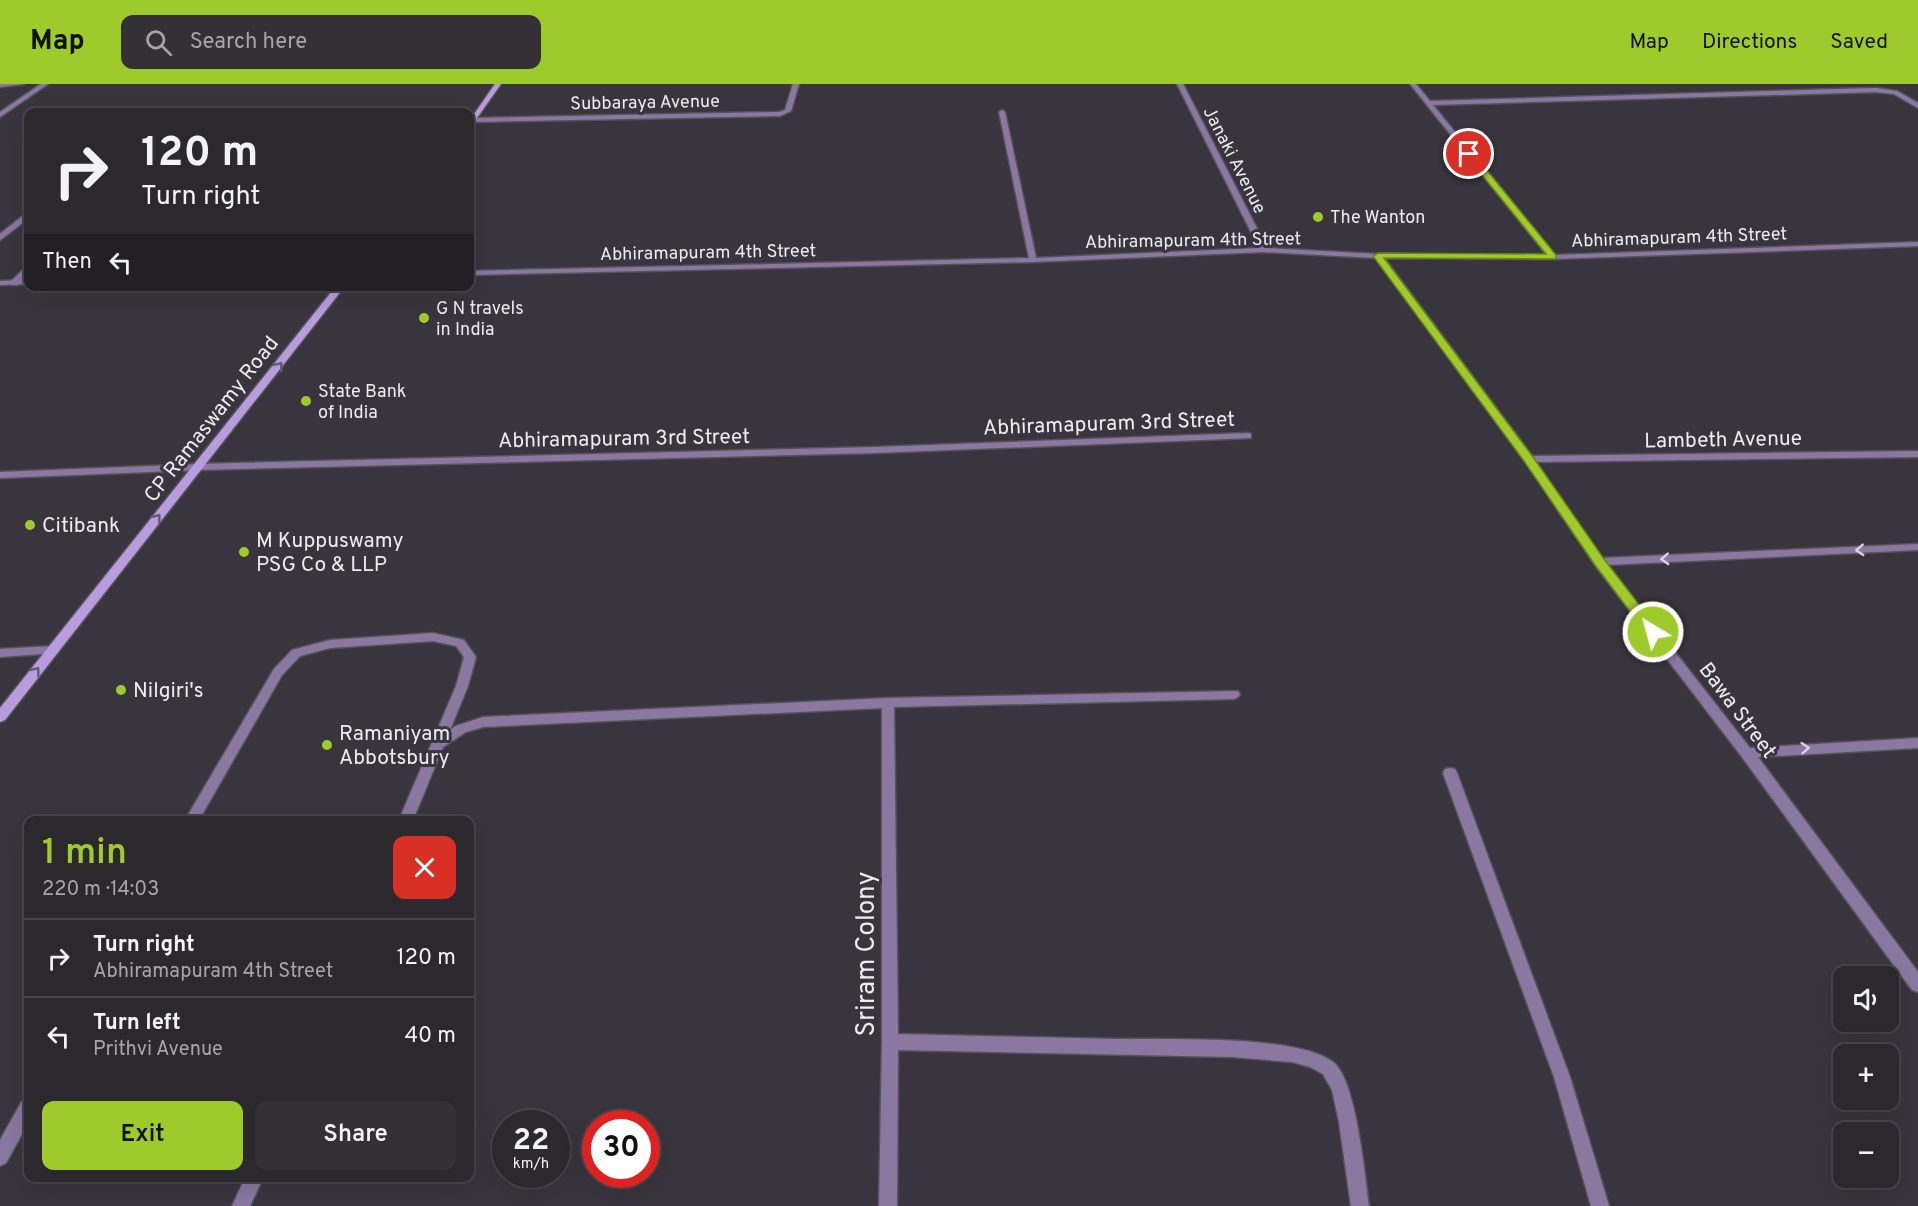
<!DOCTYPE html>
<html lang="en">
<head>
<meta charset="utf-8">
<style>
  body { margin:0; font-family:Overpass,sans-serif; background:#333036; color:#f1f3f6; height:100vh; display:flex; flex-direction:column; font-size:22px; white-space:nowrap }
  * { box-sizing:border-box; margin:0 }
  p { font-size:20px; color:#a6a6aa }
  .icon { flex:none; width:33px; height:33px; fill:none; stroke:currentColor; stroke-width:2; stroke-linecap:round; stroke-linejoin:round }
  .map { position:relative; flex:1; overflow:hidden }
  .sheet { position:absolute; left:24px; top:732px; width:450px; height:366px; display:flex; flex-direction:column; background:#2b282e; border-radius:12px; box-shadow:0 6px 24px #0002,0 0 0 2px #47444a }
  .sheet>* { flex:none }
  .banner { position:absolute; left:24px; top:24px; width:450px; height:183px; border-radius:12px; box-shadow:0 6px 24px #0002,0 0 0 2px #47444a; background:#2b282e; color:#f1f3f6; overflow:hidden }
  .controls { position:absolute; left:1833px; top:882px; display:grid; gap:12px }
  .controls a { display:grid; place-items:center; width:66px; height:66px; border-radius:12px; background:#2b282e; box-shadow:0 6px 24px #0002,0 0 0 2px #47444a; font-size:30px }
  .speed { position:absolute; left:492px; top:1026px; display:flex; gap:12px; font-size:30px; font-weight:700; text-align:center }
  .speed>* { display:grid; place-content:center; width:78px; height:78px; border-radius:50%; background:#2b282e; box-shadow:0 6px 24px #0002,0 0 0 2px #47444a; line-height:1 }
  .speed small { font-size:15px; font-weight:400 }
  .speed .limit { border:9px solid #d22; background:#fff; color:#111 }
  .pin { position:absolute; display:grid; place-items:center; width:51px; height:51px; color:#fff; margin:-26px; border:3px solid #fff; border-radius:50%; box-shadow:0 2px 6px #0007 }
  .me { position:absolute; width:66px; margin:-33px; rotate:323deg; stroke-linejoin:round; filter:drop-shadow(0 0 4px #0008) }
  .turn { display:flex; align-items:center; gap:21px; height:126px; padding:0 18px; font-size:27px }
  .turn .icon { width:78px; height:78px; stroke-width:2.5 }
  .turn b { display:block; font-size:42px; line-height:51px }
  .then { display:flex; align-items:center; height:57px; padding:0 18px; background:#0003; gap:12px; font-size:22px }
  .round { display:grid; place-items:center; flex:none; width:63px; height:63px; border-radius:12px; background:#333036 }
  .summary { display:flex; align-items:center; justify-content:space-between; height:102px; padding:0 18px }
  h1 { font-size:36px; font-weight:600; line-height:45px; color:#9fca2c }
  .primary-button { display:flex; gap:12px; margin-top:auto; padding:12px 18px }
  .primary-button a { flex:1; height:69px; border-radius:12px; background:#9fca2c; color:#111; font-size:24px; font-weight:600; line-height:69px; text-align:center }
  .primary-button a+a { background:#333036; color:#f1f3f6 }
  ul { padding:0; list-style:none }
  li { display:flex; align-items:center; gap:18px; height:78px; padding:0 18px; border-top:2px solid #47444a }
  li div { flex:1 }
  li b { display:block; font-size:22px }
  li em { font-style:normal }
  header { display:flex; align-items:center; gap:36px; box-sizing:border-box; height:84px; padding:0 30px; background:#9fca2c; color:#111 }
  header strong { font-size:28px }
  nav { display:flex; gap:33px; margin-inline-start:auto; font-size:21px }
  .search { width:420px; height:54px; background:#333036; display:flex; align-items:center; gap:15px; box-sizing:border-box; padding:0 21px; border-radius:12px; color:#a6a6aa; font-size:22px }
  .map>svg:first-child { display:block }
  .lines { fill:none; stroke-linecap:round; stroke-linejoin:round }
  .service-casing { stroke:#56525b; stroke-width:3 }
  .minor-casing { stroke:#56525b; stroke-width:3 }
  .tertiary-casing { stroke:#56525b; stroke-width:3 }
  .secondary-casing { stroke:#56525b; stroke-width:3 }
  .service { fill:#8a78a1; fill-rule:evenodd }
  .minor { fill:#8a78a1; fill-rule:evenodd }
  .tertiary { fill:#8a78a1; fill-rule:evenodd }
  .secondary { fill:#b89cdd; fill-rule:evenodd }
  .oneway { stroke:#655976 }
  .oneway2 { stroke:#dad4e1 }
  .route { fill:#9fca2c; stroke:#67831d; stroke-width:1.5 }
  .poi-dot { fill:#9fca2c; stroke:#39353e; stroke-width:2 }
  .labels { text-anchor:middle; stroke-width:6; stroke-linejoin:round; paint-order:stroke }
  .far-street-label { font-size:18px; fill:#eeebf1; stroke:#39353e }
  .far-poi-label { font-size:18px; fill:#eeebf1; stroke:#39353e; text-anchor:start }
  .street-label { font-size:21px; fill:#eeebf1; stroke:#39353e }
  .poi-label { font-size:21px; fill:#eeebf1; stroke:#39353e; text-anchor:start }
  .near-street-label { font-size:26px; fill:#eeebf1; stroke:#39353e }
</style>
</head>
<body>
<header>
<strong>Map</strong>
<div class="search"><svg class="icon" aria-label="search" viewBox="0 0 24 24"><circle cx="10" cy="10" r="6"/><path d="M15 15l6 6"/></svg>Search here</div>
<nav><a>Map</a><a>Directions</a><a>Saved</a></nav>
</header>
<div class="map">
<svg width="1918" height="1122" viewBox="0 0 1918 1122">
  <rect width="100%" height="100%" fill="#39353e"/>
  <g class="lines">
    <defs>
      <path id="service" d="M53 562 57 563 59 566 57 569 0 573V565Z"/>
      <path id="minor" d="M0 0H24L0 3Z
        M41 0H48L0 33V28Z
        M793 0H799L791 27 780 32 473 38 470 36 473 34 779 28 785 26Z
        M1177 0H1183L1267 164 1378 170 1547 171 1410 0H1416L1430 17 1876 4 1897 7 1918 19V24L1894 10 1876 8 1433 21 1555 171 1918 158V162L1553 175 1384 174 1532 372 1918 367V373L1536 378 1602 474 1918 460V466L1607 481 1750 664 1918 654V664L1758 673 1918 888V908L1912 906 1742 673 1595 481 1525 377 1376 174 1264 168 1033 178 470 191V187L1029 174 999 28 1002 26 1005 28 1036 174 1259 164Z
        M25 130H28V135L0 156V150Z
        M25 184H28V190L17 201H11V197Z
        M1248 349 1251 350V354L875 369 199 386 0 394V388L199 380 875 363Z
        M433 549 464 556 476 573 468 602 450 646 456 642 483 633 888 614 1238 607 1240 610 1238 613 1234 615 894 623 898 950C970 952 1041 953 1113 955 1162 956 1297 950 1333 978 1356 995 1365 1092 1369 1122H1351L1339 1038 1332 1006 1323 990 1310 983 1292 978 1233 973 898 966 897 1122H879L882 958V624L483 643 466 648 443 663 413 736H399L456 602 464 573 456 562 433 557 330 564 300 572 282 591 199 736H185L274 585 292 566 330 556Z
        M1450 684 1455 685 1457 689 1570 993 1609 1122H1591L1554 993 1443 689 1445 685Z
        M28 1015V1039L6 1079 0 1082V1056L22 1017Z
        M245 1094H263L250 1122H232Z"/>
      <path id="tertiary" d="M28 196V200L0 201V197Z"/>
      <path id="secondary" d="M495 0H501L472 41 470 42V36Z
        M336 202H345L5 636 0 638V624Z"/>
    </defs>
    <use href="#service" class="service-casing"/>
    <use href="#minor" class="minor-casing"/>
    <use href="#tertiary" class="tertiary-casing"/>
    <use href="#secondary" class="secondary-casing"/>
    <use href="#service" class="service"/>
    <use href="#minor" class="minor"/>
    <use href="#tertiary" class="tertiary"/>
    <use href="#secondary" class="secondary"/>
  </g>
  <defs><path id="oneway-chevron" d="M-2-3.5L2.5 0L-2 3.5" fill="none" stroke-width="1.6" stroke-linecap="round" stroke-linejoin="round" transform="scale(1.5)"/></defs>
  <g class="oneway">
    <use href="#oneway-chevron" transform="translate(279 282) rotate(-52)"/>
    <use href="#oneway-chevron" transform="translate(157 434) rotate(-52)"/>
    <use href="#oneway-chevron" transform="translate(36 587) rotate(-52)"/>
  </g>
  <g class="oneway2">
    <use href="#oneway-chevron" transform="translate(1860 466) rotate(177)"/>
    <use href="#oneway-chevron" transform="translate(1665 475) rotate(177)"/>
    <use href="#oneway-chevron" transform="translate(1805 664) rotate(-4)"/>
  </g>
  <path class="route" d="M1466 68H1472L1556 171V175L1384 174 1533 373 1604 475 1657 544 1659 548 1657 551H1648L1595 481 1524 377 1373 172 1378 169 1546 170 1466 71Z"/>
  <g class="poi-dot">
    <circle cx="1318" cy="133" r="6"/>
    <circle cx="424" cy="234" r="6"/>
    <circle cx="306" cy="317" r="6"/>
    <circle cx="30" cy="441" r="6"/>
    <circle cx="244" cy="468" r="6"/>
    <circle cx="121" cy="606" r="6"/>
    <circle cx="327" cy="661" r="6"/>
  </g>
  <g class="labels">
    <g class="far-street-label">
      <text transform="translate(645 18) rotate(-1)" y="6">Subbaraya Avenue</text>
      <text transform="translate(1235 76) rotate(63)" y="6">Janaki Avenue</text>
      <text transform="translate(1679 153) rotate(-2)" y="6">Abhiramapuram 4th Street</text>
      <text transform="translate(1193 156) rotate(-1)" y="6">Abhiramapuram 4th Street</text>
      <text transform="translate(708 168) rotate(-1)" y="6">Abhiramapuram 4th Street</text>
    </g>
    <g class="far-poi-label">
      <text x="1330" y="139">The Wanton</text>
      <text x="436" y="230">G N travels<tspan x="436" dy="21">in India</tspan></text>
      <text x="318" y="313">State Bank<tspan x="318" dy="21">of India</tspan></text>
    </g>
    <g class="street-label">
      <text transform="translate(211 335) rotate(-52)" y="7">CP Ramaswamy Road</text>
      <text transform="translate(1109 339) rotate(-2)" y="7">Abhiramapuram 3rd Street</text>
      <text transform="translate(624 354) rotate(-1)" y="7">Abhiramapuram 3rd Street</text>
      <text transform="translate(1723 355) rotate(-1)" y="7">Lambeth Avenue</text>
      <text transform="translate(1738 626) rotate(53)" y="7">Bawa Street</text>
    </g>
    <g class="poi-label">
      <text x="42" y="448">Citibank</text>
      <text x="256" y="463">M Kuppuswamy<tspan x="256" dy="24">PSG Co &amp; LLP</tspan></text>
      <text x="133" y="613">Nilgiri's</text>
      <text x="339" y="656">Ramaniyam<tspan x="339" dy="24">Abbotsbury</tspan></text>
    </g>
    <g class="near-street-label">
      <text transform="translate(865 870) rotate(-90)" y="9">Sriram Colony</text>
    </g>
  </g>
</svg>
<div class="controls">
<a><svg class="icon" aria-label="sound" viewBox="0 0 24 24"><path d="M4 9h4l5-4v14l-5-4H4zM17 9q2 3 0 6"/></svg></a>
<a>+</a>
<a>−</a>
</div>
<div class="speed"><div>22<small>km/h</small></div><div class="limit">30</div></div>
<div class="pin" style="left:1469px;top:70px;background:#d93025"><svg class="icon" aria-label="arrive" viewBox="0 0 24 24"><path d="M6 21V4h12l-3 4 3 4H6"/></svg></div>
<svg class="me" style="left:1653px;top:548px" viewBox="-20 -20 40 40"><circle r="17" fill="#9fca2c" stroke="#fff" stroke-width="3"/><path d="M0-11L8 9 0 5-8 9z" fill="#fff"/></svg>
<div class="banner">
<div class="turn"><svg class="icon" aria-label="right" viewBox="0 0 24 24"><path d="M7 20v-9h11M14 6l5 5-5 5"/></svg><div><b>120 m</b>Turn right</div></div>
<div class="then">Then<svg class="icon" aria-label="left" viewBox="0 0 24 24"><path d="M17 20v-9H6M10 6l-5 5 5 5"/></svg></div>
</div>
<section class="sheet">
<div class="summary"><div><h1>1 min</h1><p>220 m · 14:03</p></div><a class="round" style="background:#d93025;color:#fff"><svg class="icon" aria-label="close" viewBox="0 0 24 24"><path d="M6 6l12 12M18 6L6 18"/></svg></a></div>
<ul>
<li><svg class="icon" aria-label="right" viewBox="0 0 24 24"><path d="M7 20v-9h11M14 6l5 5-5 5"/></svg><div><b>Turn right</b><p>Abhiramapuram 4th Street</p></div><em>120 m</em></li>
<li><svg class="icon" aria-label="left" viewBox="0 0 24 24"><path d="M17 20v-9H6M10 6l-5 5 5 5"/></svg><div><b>Turn left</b><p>Prithvi Avenue</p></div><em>40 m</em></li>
</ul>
<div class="primary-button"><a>Exit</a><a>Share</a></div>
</section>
</div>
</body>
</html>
